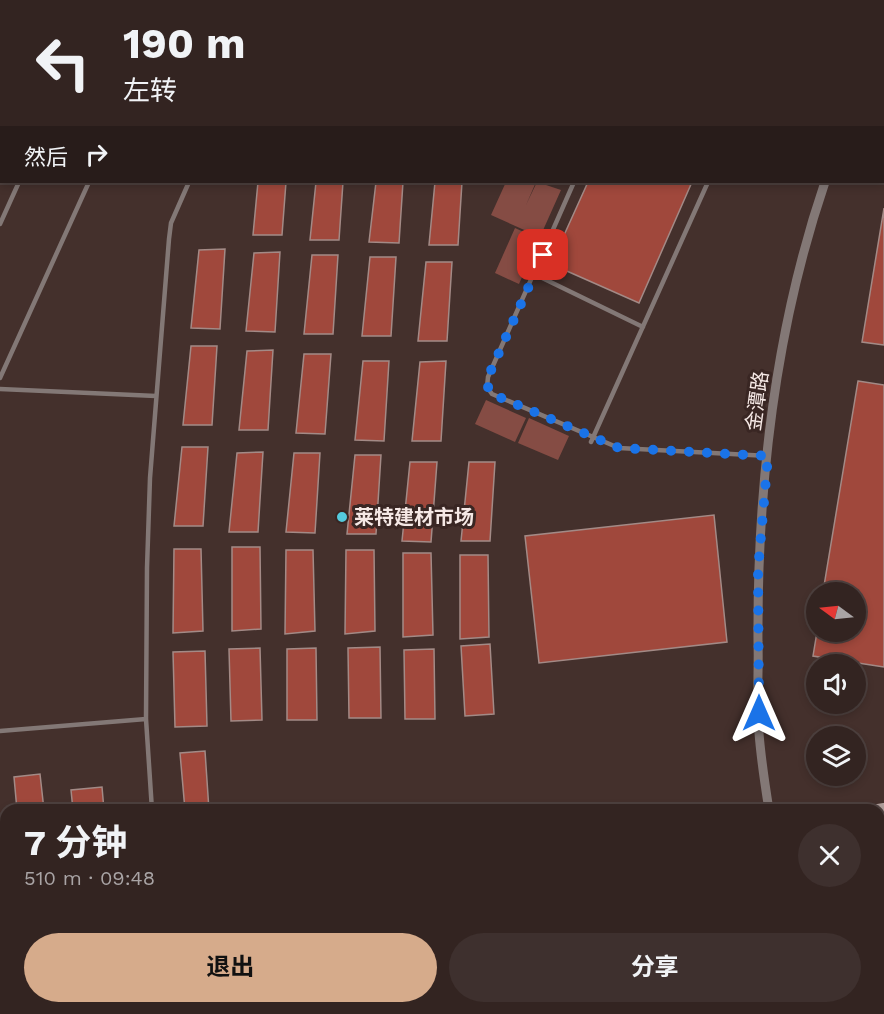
<!DOCTYPE html>
<html lang="zh">
<head>
<meta charset="utf-8">
<style>
  body { margin:0; font-family:"Work Sans","Noto Sans SC",sans-serif; background:#3e302e; color:#f1f3f6; height:100vh; display:flex; flex-direction:column; font-size:22px; white-space:nowrap }
  * { box-sizing:border-box; margin:0 }
  p { font-size:20px; color:#a9a4a5 }
  .icon { flex:none; width:33px; height:33px; fill:none; stroke:currentColor; stroke-width:2; stroke-linecap:round; stroke-linejoin:round }
  .map { position:relative; flex:1; overflow:hidden }
  .drawer { position:absolute; left:0px; top:804px; width:885px; height:210px; display:flex; flex-direction:column; background:#332421; border-radius:18px 18px 0 0; box-shadow:0 3px 9px #0003,0 0 0 2px #4e413f }
  .drawer>* { flex:none }
  .banner { position:absolute; left:0px; top:0px; width:885px; height:183px; box-shadow:0 3px 9px #0003,0 0 0 2px #4e413f; background:#332421; color:#f1f3f6; overflow:hidden }
  .needle { width:39px; rotate:285deg }
  .controls { position:absolute; left:806px; top:582px; display:grid; gap:12px }
  .controls a { display:grid; place-items:center; width:60px; height:60px; border-radius:50%; background:#332421; box-shadow:0 3px 9px #0003,0 0 0 2px #4e413f; font-size:30px }
  .pin { position:absolute; display:grid; place-items:center; width:51px; height:51px; color:#fff; margin:-26px; border-radius:12px; box-shadow:0 3px 9px #0006 }
  .me { position:absolute; width:66px; margin:-33px; rotate:0deg; stroke-linejoin:round; filter:drop-shadow(0 0 4px #0008) }
  .turn { display:flex; align-items:center; gap:21px; height:126px; padding:0 24px; font-size:27px }
  .turn .icon { width:78px; height:78px; stroke-width:2.5 }
  .turn b { display:block; font-size:42px; line-height:51px }
  .then { display:flex; align-items:center; height:57px; padding:0 24px; background:#0003; gap:12px; font-size:22px }
  .round { display:grid; place-items:center; flex:none; width:63px; height:63px; border-radius:32px; background:#3e302e }
  .headline { display:flex; align-items:center; justify-content:space-between; height:102px; padding:0 24px }
  h1 { font-size:36px; font-weight:700; line-height:45px }
  .cta { display:flex; gap:12px; margin-top:auto; padding:12px 24px }
  .cta a { flex:1; height:69px; border-radius:36px; background:#d6ab8b; color:#111; font-size:24px; font-weight:700; line-height:69px; text-align:center }
  .cta a+a { background:#3e302e; color:#f1f3f6 }
  .map>svg:first-child { display:block }
  .green { fill:#854c44 }
  .building { fill:#a0483c; stroke:#a38a86; stroke-width:1.5 }
  .lines { fill:none; stroke-linecap:round; stroke-linejoin:round }
  .lane { stroke:#837876; stroke-width:4.5 }
  .street { stroke:#837876; stroke-width:9 }
  .secondary { stroke:#ae9d9a; stroke-width:12 }
  .highway { stroke:#eed3cf; stroke-width:16 }
  .route { stroke:#1a73e8; stroke-width:10; stroke-dasharray:0 18 }
  .poi-dot { fill:#54cadd; stroke:#392623; stroke-width:2 }
  .labels { text-anchor:middle; stroke-width:6; stroke-linejoin:round; paint-order:stroke }
  .street-label { font-size:20px; fill:#f5e8e5; stroke:#392623 }
  .poi-label { font-size:20px; font-weight:bold; fill:#f5e8e5; stroke:#392623; text-anchor:start }
</style>
</head>
<body>
<div class="map">
<svg width="884" height="1014" viewBox="0 0 884 1014">
  <rect width="100%" height="100%" fill="#44302c"/>
  <path class="green" d="M506 182H536L526 205 537 182 561 190 540 237 491 215Z
    M515 228 539 239 519 284 495 273Z
    M486 400 526 418 515 442 475 424Z
    M529 418 569 436 558 460 518 443Z
    M0 942H6V1008H175L176 1014H0Z"/>
  <path class="building" d="M200 0H240L199 2Z
    M407 0H432L407 2Z
    M476 0H594L475 2Z
    M640 0H773L639 2Z
    M258 182H286L282 235H253Z
    M316 182H343L339 240H310Z
    M376 182H403L399 243 369 242Z
    M435 182H462L458 245H429Z
    M588 182H692L639 303 551 264Z
    M884 208V345L862 342Z
    M225 249 220 329 191 328 199 250Z
    M280 252 275 332 246 331 254 253Z
    M312 255H338L333 334H304Z
    M370 257H396L391 336H362Z
    M426 262H452L447 341H418Z
    M191 346H217L212 425H183Z
    M273 350 268 430H239L247 351Z
    M304 354H331L325 434 296 433Z
    M363 361H389L384 441 355 440Z
    M446 361 441 441H412L420 362Z
    M858 381 884 385V667L813 656 817 632H855V592H823Z
    M182 447H208L203 526H174Z
    M263 452 258 532H229L237 453Z
    M294 453H320L315 533 286 532Z
    M355 455H381L376 534H347Z
    M410 462H437L431 542 402 541Z
    M469 462H495L490 541H461Z
    M714 515 727 642 539 663 525 536Z
    M232 547H260L261 629 232 631Z
    M174 549H201L203 631 173 633Z
    M286 550H313L315 631 285 634Z
    M346 550H374L375 631 345 634Z
    M403 553H431L433 635 403 637Z
    M460 555H488L489 637 460 639Z
    M490 644 494 714 465 716 461 646Z
    M380 647 381 718H349L348 648Z
    M260 648 262 720 231 721 229 649Z
    M316 648 317 720H287V649Z
    M434 649 435 719H405L404 650Z
    M205 651 207 726 175 727 173 652Z
    M205 751 209 810H185L180 753Z
    M40 774 44 810H17L14 777Z
    M102 787 104 810H73L71 790Z
    M884 925V951L879 940V927Z
    M209 1008H244L222 1014H210Z
    M285 1008H333L334 1014H287Z
    M724 1008H744L742 1014H722Z
    M844 1008H878L879 1014H845Z"/>
  <g class="lines">
    <path class="lane" d="M301 0 302 2
      M29 2 30 0
      M100 2 101 0
      M179 2 180 0
      M454 2 455 0
      M621 2 622 0
      M789 2V0
      M0 75 2 71
      M574 182 488 377 487 387 492 394 619 448 768 456
      M0 224 19 182
      M534 274 643 327
      M0 378 89 182
      M0 389 156 396
      M591 442 708 182
      M0 731 146 719
      M152 810 146 719 147 568 150 478 169 239 171 223 189 182
      M879 983H884"/>
    <path class="street" d="M884 18V16
      M769 810C765 785 761 759 759 733 756 703 759 673 758 642 757 488 775 329 825 182
      M807 1008 808 1014"/>
    <path class="secondary" d="M878 810 884 809
      M0 907 6 906
      M0 933H6"/>
    <path class="highway" d="M879 828 884 826
      M879 844 884 842
      M472 1014 485 1008
      M512 1014 525 1008"/>
  </g>
  <g class="lines">
    <path class="route" d="M543 255 488 377V387L492 394 619 448 768 456 758 570 759 713"/>
  </g>
  <circle class="poi-dot" cx="342" cy="517" r="6"/>
  <g class="labels">
    <g class="street-label">
      <text transform="translate(757 401) rotate(-82)" y="7">金潭路</text>
    </g>
    <g class="poi-label">
      <text x="354" y="524">莱特建材市场</text>
    </g>
  </g>
</svg>
<div class="controls">
<a><svg class="needle" viewBox="-14 -14 28 28"><path d="M0-13l5 13h-10z" fill="#e53935"/><path d="M0 13l5-13h-10z" fill="#a9a4a5"/></svg></a>
<a><svg class="icon" aria-label="sound" viewBox="0 0 24 24"><path d="M4 9h4l5-4v14l-5-4H4zM17 9q2 3 0 6"/></svg></a>
<a><svg class="icon" aria-label="layers" viewBox="0 0 24 24"><path d="M12 4l9 5-9 5-9-5zM3 14l9 5 9-5"/></svg></a>
</div>
<div class="pin" style="left:543px;top:255px;background:#d93025"><svg class="icon" aria-label="arrive" viewBox="0 0 24 24"><path d="M6 21V4h12l-3 4 3 4H6"/></svg></div>
<svg class="me" style="left:759px;top:713px" viewBox="-20 -20 40 40"><path d="M0-17L14 15 0 8-14 15z" fill="#1a73e8" stroke="#fff" stroke-width="4"/></svg>
<div class="banner">
<div class="turn"><svg class="icon" aria-label="left" viewBox="0 0 24 24"><path d="M17 20v-9H6M10 6l-5 5 5 5"/></svg><div><b>190 m</b>左转</div></div>
<div class="then">然后<svg class="icon" aria-label="right" viewBox="0 0 24 24"><path d="M7 20v-9h11M14 6l5 5-5 5"/></svg></div>
</div>
<section class="drawer">
<div class="headline"><div><h1>7 分钟</h1><p>510 m · 09:48</p></div><a class="round"><svg class="icon" aria-label="close" viewBox="0 0 24 24"><path d="M6 6l12 12M18 6L6 18"/></svg></a></div>
<div class="cta"><a>退出</a><a>分享</a></div>
</section>
</div>
</body>
</html>
